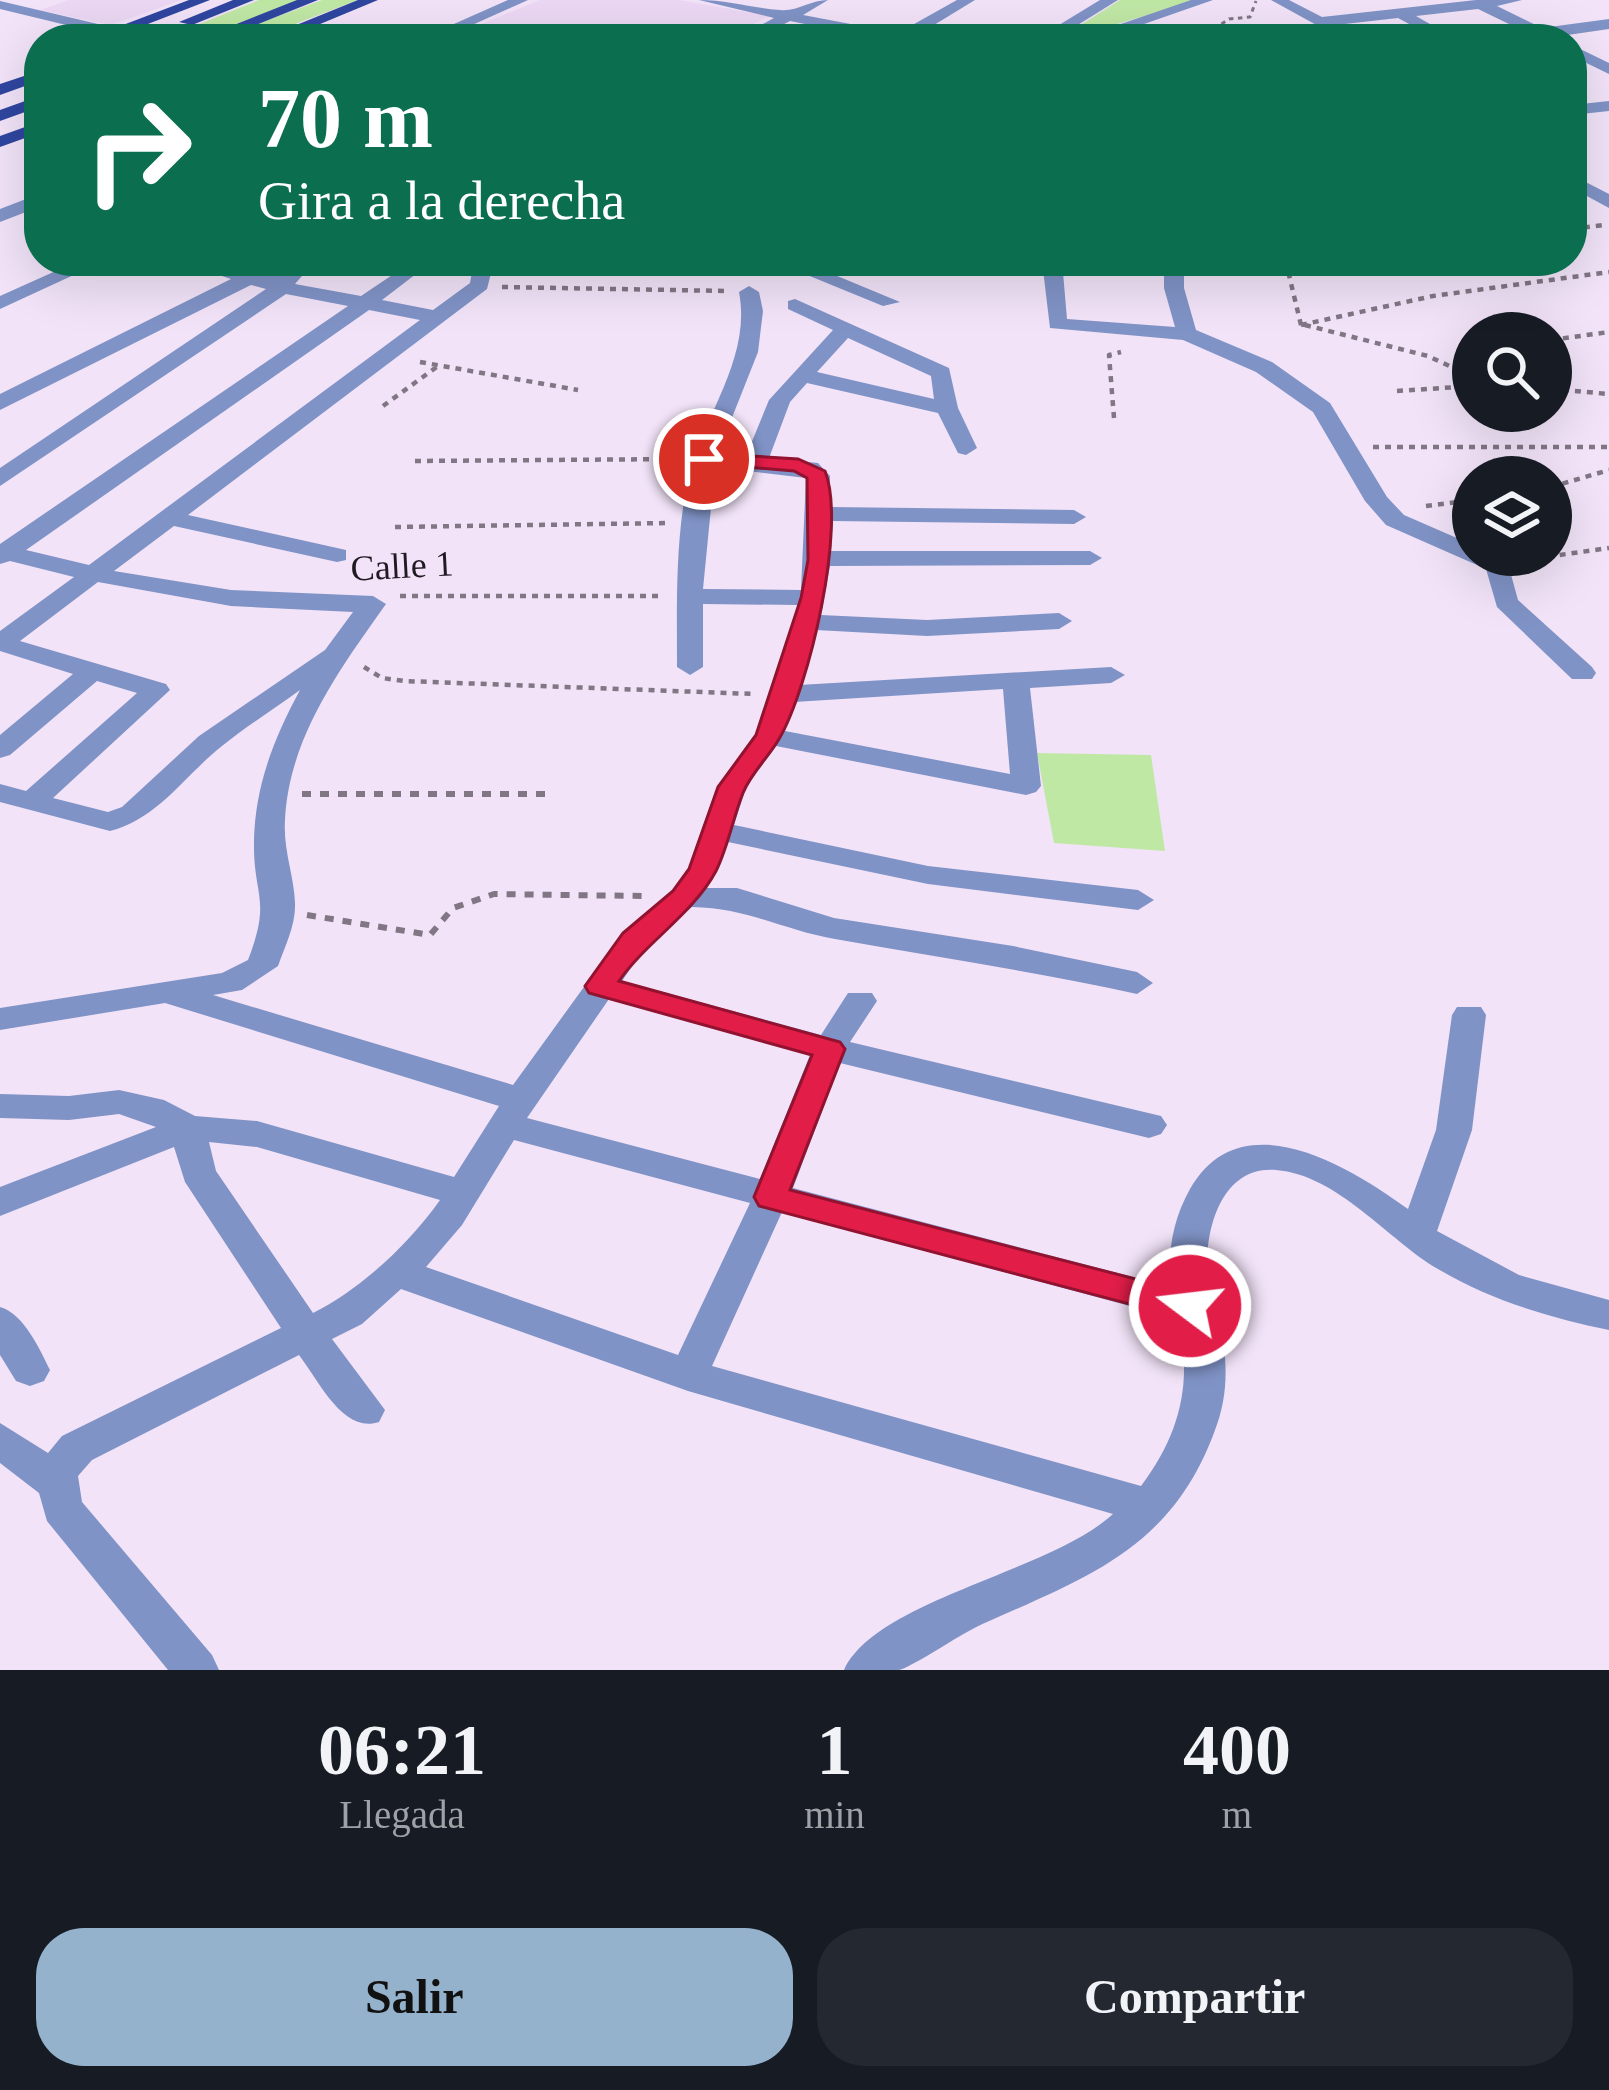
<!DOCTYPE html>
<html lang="es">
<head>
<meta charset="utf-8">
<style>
  body { margin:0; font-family:"Times New Roman",serif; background:#242831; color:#f1f3f6; height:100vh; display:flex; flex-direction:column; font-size:45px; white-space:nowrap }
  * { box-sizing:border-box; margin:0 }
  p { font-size:39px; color:#9ea1a6 }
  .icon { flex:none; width:66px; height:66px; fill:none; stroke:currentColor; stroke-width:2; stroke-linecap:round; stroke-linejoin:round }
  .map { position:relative; height:1670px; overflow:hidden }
  .sheet { display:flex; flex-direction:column; background:#171b24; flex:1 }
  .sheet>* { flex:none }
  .top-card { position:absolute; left:24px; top:24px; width:1563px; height:252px; border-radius:48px; box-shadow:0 12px 48px #0002; background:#0b6e4f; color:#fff; overflow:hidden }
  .buttons { position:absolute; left:1452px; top:312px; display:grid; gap:24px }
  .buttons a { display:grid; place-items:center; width:120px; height:120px; border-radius:50%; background:#171b24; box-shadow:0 12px 48px #0002; font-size:60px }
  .pin { position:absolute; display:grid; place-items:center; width:102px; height:102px; color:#fff; margin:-51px; border:6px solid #fff; border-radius:50%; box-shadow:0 3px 12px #0007 }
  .me { position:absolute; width:132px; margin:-66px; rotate:285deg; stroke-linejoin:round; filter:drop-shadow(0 0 9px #0008) }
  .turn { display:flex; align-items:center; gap:42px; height:252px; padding:0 36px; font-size:54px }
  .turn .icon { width:156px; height:156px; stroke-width:2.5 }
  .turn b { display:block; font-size:84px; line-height:102px }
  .eta { display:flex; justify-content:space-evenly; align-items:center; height:204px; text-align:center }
  .eta b { font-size:72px; font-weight:700; line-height:84px }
  .button { display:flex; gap:24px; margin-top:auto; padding:24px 36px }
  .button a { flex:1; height:138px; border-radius:48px; background:#94b2cc; color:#111; font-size:48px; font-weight:700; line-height:138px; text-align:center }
  .button a+a { background:#242831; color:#f1f3f6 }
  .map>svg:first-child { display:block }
  .built { fill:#ecd8f4 }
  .green { fill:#c0e8a5 }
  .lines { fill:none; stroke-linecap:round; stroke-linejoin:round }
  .path-far2 { stroke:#807684; stroke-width:3; stroke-dasharray:4.5 4.5; stroke-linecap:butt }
  .path-far1 { stroke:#807684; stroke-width:4.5; stroke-dasharray:6 6; stroke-linecap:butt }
  .path { stroke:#807684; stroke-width:6; stroke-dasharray:9 9; stroke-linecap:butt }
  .minor { fill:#8093c6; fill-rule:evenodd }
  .major { fill:#2f46a0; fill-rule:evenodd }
  .route { fill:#e11d48; stroke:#92132f; stroke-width:3 }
  .labels { text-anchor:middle; stroke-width:10; stroke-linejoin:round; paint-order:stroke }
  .street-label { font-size:36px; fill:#201a22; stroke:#f2e3f8 }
</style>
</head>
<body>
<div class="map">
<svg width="1609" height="1670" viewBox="0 0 1609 1670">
  <rect width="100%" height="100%" fill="#f2e3f8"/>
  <path class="built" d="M69 0H182L110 25 40 10Z
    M540 0H679L769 16 723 39H445Z"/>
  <path class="green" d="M259 0H304L200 39 165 38Z
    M322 0H358L255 39H217Z
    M1120 0H1199L1093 31 1076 28Z
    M1037 753 1151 755 1165 851 1054 843Z"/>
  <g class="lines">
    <path class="path-far2" d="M1199 39 1229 19 1250 17 1256 1"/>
    <path class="path-far1" d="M1572 229 1604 225
      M726 261 736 275
      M502 287 728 291
      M1301 325 1433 296 1609 272
      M1301 325 1289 275 1361 261
      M1305 325 1428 356 1473 377
      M1551 340 1609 332
      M420 362 578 390
      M1551 389 1609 394
      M1397 391 1473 386
      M383 406 438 366
      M1114 418 1109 355 1121 352
      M1373 447H1609
      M415 461 681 459
      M1551 487 1609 470
      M1426 506 1473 500
      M395 527 668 523
      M1524 560 1609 548
      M400 596H663
      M364 667 382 678 404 681 755 694"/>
    <path class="path" d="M302 794H545
      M307 915 430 935 453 908 494 894 643 896"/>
    <path class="minor" d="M508 0H528L441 39H420Z
      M699 0C727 0 752 8 780 10 796 12 811 0 828 0L803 15 898 33 957 0H975L911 39H880L790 21 755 39H735L774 18Z
      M1100 0H1118L1055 39H1036Z
      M1191 0H1213L1101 39H1077Z
      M1271 0H1289L1322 17 1476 0H1522L1497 6 1542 28 1609 19V29L1540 39 1478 9 1416 16 1456 39H1437L1398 18 1336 25 1348 33 1340 38Z
      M0 1 149 36 152 39H124L0 9Z
      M1572 45 1609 63V74L1572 56Z
      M1609 101V111L1572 115V105Z
      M1572 175 1609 194V208L1572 188Z
      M39 194V207L0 222V209Z
      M78 261H104L0 309V296Z
      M177 261H209L249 272 284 261H315L295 284 361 296 413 261H433L382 300 433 310 470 283 474 261H494L487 289 188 515 346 550V560L337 562 174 526 114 571 231 590 373 596 386 604C340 669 289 737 285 820 283 850 294 875 295 903 296 925 285 946 278 966L242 990 213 995 513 1085 623 933 673 890 688 869 717 787 755 735 798 605 703 604V667L690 675 677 667C677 605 675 541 688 479 702 417 752 359 739 292L749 286 759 292 763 311 758 352 718 453 746 456 769 400 833 330 788 309V301L795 299 949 368 958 408 977 448 966 455 958 453 938 413 807 383 790 402 769 458 818 463 830 476V507L1074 510 1086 517 1074 524 831 521V551H1090L1102 558 1090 565 830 566 821 615 927 620 1059 613 1072 621 1059 629 927 636 816 630 799 685 1111 667 1125 675 1111 683 1030 688 1041 786 1036 792 1026 795 776 746 746 787 734 825 928 866 1138 890 1154 900 1138 910 928 884 728 842 706 888H737L834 918 1013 946 1137 972 1153 983 1137 994C1037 972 936 957 835 939 782 930 749 908 692 907L645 947 622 981 821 1035 848 993H872L877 1001 850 1042 1161 1116 1167 1125 1161 1134 1149 1138 840 1063 793 1188 1171 1287C1167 1253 1173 1219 1190 1189 1241 1099 1350 1167 1408 1209L1436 1130 1452 1015 1457 1007H1481L1486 1015 1472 1130 1437 1231 1519 1275 1609 1300V1330C1550 1318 1490 1300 1438 1269 1388 1240 1338 1175 1276 1170 1220 1165 1203 1234 1208 1278 1210 1305 1222 1331 1225 1358 1227 1383 1224 1407 1215 1430 1173 1546 1091 1576 987 1622 964 1631 915 1666 899 1670 884 1670 861 1670 844 1670 876 1600 1050 1572 1113 1514L688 1391 401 1289 362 1324 332 1339 385 1410 379 1422C343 1434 319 1381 299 1355L92 1460 78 1476 82 1502 212 1655 219 1670H168L47 1521 39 1493 0 1463V1423L48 1453 62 1436 281 1328 185 1182 174 1147 0 1216V1187L156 1127 119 1114 69 1120 0 1118V1094L69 1096 119 1090 164 1100 195 1116 257 1121 454 1177 499 1106 165 1003 0 1030V1008L222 973 248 960C272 898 253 897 254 841 255 786 274 738 300 690 274 709 247 726 222 746 185 775 158 819 110 831L0 802V784L26 791 137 693 97 681 10 755 0 758V735L73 674 0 651V631L74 577 10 561 0 564V544L348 306 286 294 0 486V468L266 289 251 285 0 410V394L231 279ZM369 310 420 320 89 565 26 550ZM848 338 931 376 934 399 817 372ZM715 467 806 478 801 590 703 589ZM98 582 231 606 353 612 325 650 199 736 122 807 108 812 53 798 170 690 166 684 20 641ZM1003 689 1010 774 785 731 794 702ZM609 999 810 1055 760 1179 527 1118ZM514 1140 750 1203 678 1355 426 1267 462 1225ZM209 1142 257 1147 440 1200C409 1244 361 1289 313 1313L216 1171ZM782 1212 1178 1319C1193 1382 1180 1434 1141 1486L712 1366Z
      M773 261H801L900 302 883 306Z
      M1042 261H1062L1067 319 1175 327 1164 288V261H1184V288L1196 330 1272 362 1330 403 1387 497 1404 515 1473 545V555L1507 560 1518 600 1592 667 1596 673 1592 679H1572L1497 607 1486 569 1386 525 1365 501 1313 412 1256 372 1183 340 1050 328Z
      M0 1307C24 1314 39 1348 50 1370L44 1381 30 1386 16 1381 0 1355Z"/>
    <path class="major" d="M189 0H210L109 39H86Z
      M233 0H254L192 25 179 22Z
      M297 0H318L221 39H199Z
      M358 0H378L284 39H262Z
      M39 71V81L0 95V84Z
      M39 96V107L0 121V110Z
      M39 122V133L0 147V136Z"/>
  </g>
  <path class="route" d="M704 453 798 459 825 471C847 526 809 688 779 739 768 758 751 773 743 793 733 818 728 847 716 871 693 914 647 941 619 981L840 1042 845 1049 790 1190 1190 1293 1202 1297 1207 1306 1202 1316 1190 1320 759 1206 754 1197 812 1055 589 993 585 986 623 933 673 891 689 869 718 787 756 735 801 598 808 560 807 478 794 471 697 463V455Z"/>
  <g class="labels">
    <g class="street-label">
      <text transform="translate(402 565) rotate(-3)" y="13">Calle 1</text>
    </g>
  </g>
</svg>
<div class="buttons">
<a><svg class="icon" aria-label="search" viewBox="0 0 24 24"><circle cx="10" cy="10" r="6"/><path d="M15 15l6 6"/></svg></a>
<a><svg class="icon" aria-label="layers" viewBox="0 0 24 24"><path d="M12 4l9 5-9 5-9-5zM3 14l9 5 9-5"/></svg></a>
</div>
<div class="pin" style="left:704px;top:459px;background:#d93025"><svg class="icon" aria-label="arrive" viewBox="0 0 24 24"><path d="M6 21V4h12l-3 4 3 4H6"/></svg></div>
<svg class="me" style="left:1190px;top:1306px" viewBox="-20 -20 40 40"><circle r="17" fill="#e11d48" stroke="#fff" stroke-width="3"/><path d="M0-11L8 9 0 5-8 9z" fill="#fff"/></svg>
<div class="top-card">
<div class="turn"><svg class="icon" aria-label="right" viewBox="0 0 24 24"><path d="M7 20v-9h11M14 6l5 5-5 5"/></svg><div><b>70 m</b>Gira a la derecha</div></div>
</div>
</div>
<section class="sheet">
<div class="eta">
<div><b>06:21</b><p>Llegada</p></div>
<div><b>1</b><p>min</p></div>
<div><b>400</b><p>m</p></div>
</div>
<div class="button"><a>Salir</a><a>Compartir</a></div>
</section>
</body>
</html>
